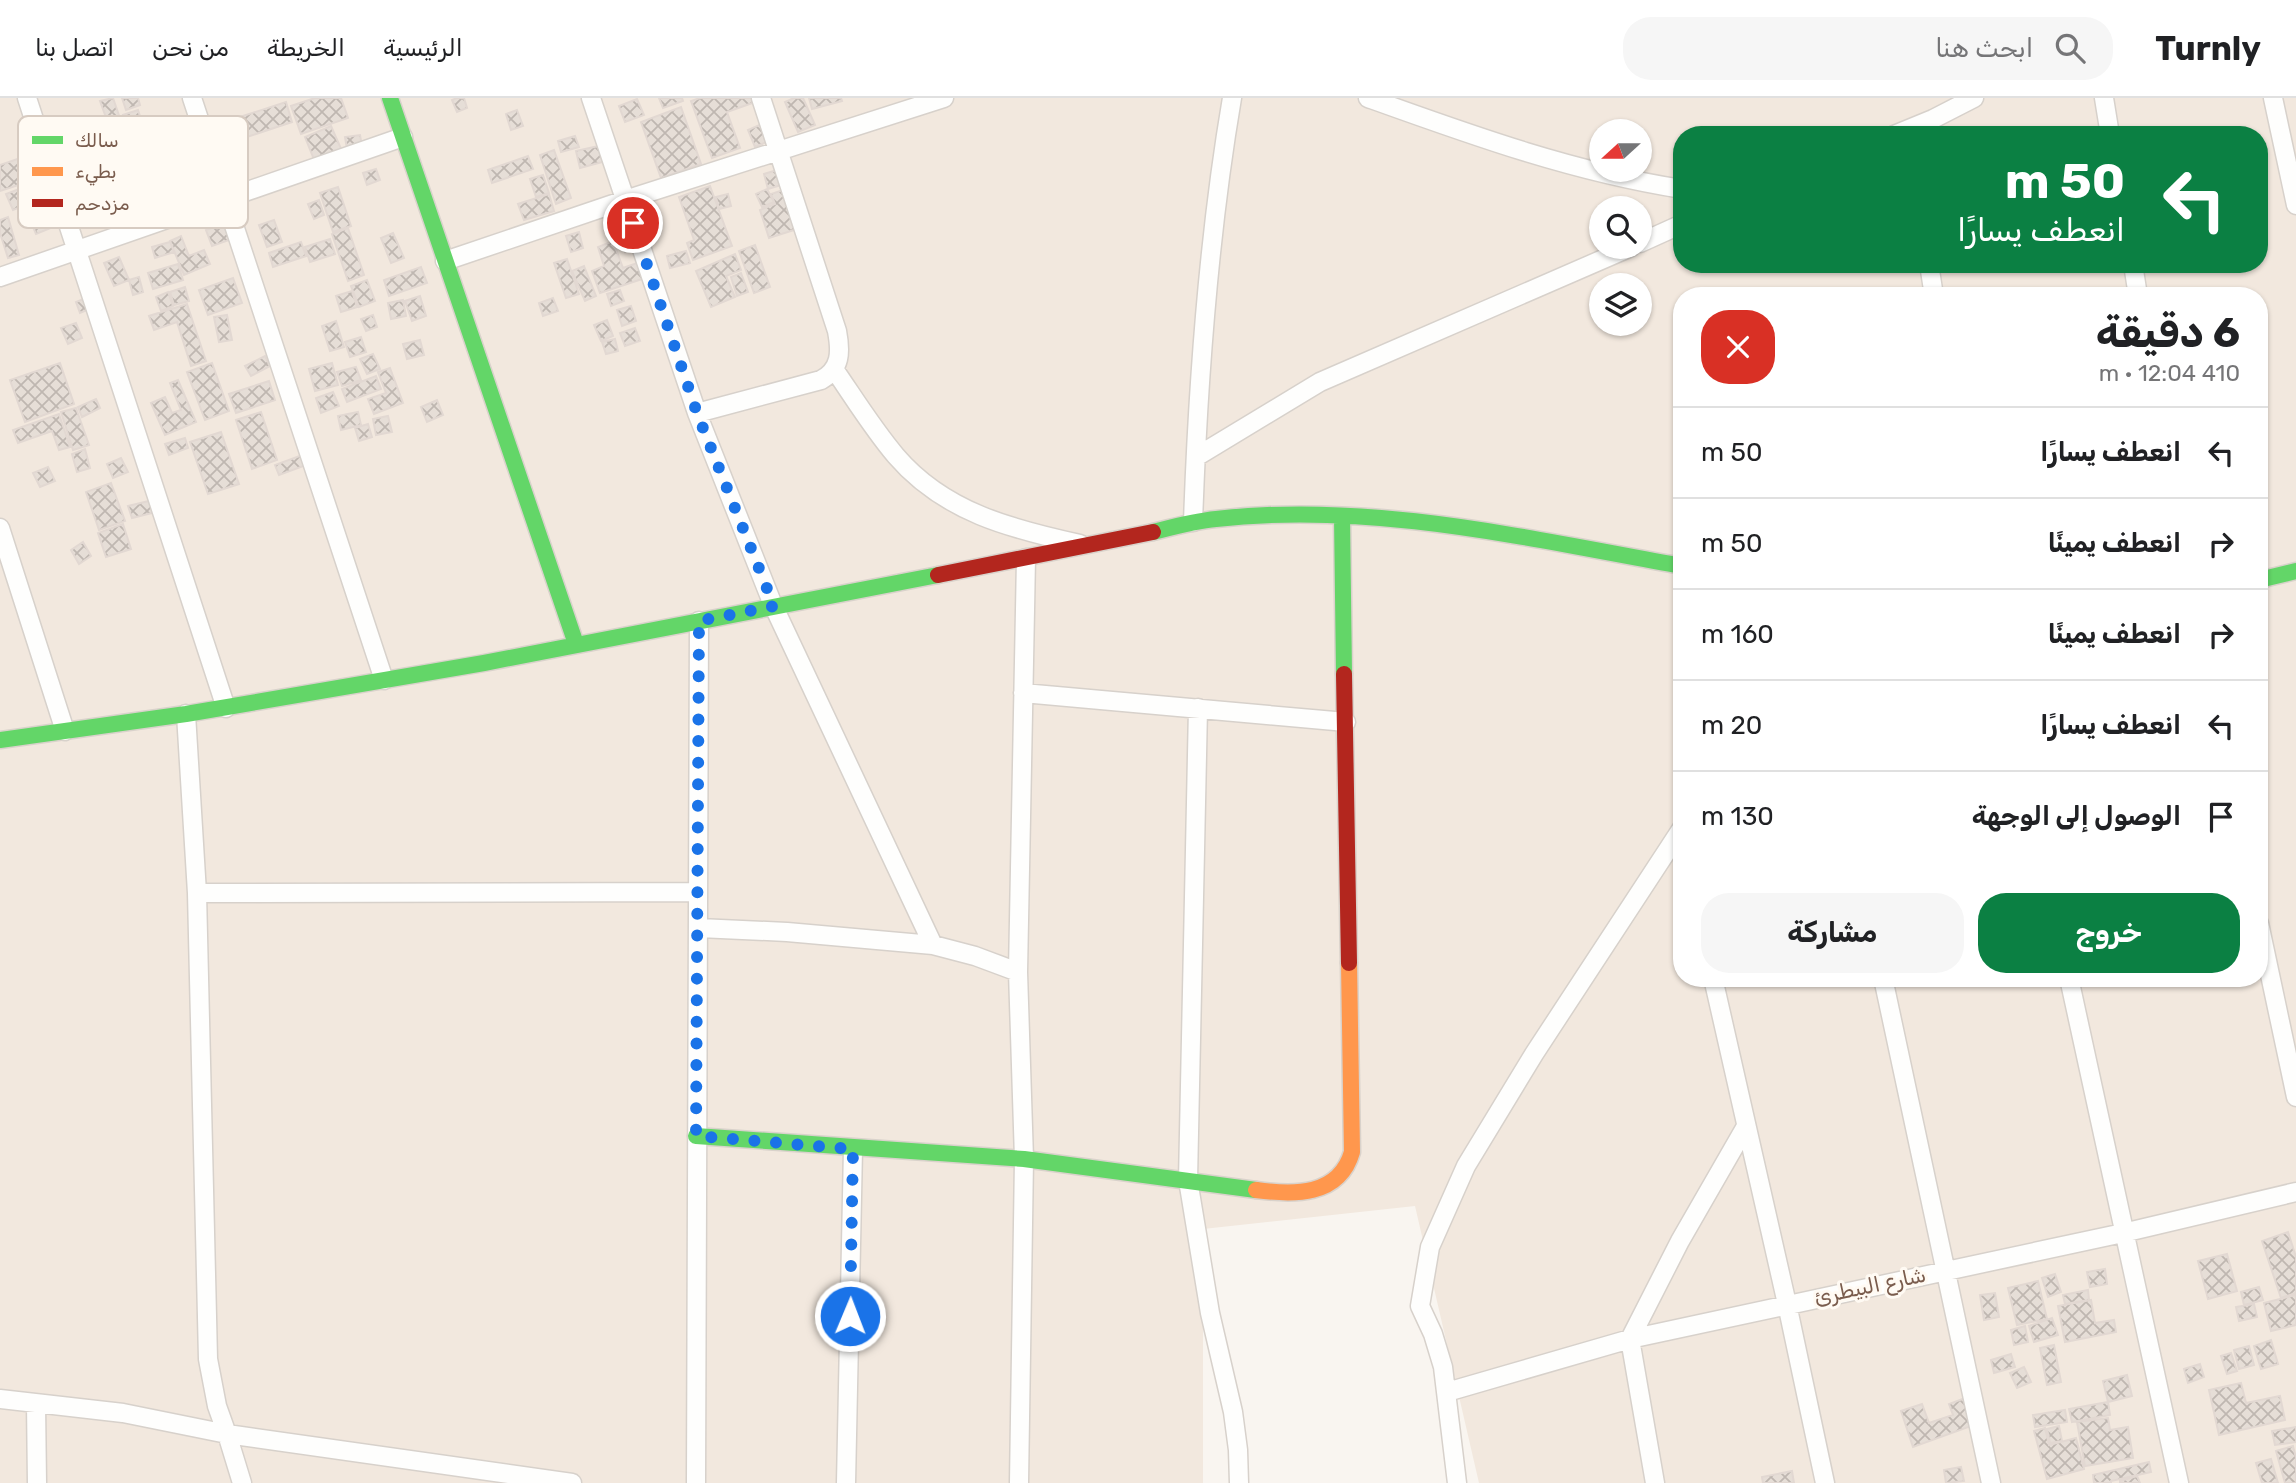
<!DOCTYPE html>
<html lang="ar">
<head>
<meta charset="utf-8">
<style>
  body { margin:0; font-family:Rubik,"Noto Naskh Arabic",sans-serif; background:#f6f6f6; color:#202124; direction:rtl; height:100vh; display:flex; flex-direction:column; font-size:26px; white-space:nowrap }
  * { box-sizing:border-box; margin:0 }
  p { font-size:23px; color:#757577 }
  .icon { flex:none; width:38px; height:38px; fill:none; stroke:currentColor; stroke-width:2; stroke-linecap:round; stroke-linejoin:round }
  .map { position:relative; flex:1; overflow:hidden; direction:ltr }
  .sheet { position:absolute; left:1673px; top:189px; width:595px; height:700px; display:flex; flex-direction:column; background:#fff; border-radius:28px; box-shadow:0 2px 5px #0004; direction:rtl }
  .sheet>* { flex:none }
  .guide { position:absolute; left:1673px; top:28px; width:595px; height:147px; border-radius:28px; box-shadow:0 2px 5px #0004; direction:rtl; background:#0b8043; color:#fff; overflow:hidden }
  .needle { width:46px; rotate:249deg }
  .controls { position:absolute; left:1589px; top:21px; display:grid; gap:14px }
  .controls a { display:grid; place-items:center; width:63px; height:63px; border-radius:50%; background:#fff; box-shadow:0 2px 5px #0004; font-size:35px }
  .pin { position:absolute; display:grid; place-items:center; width:60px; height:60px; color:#fff; margin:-30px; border:4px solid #fff; border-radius:50%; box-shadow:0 2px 7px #0007 }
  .me { position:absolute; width:77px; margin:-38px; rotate:1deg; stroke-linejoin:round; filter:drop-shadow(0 0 5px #0008) }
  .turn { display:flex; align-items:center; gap:24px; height:147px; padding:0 28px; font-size:32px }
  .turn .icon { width:91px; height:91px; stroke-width:2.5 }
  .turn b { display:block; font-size:49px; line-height:60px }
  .round { display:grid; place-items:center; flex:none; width:74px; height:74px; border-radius:28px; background:#f6f6f6 }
  .overview { display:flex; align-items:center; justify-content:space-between; height:119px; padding:0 28px }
  h1 { font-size:42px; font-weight:700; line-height:52px }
  .button { display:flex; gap:14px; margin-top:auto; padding:14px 28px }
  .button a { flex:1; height:80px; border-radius:28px; background:#0b8043; color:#fff; font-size:28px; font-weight:700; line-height:80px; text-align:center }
  .button a+a { background:#f6f6f6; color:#202124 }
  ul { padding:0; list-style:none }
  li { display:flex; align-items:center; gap:21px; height:91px; padding:0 28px; border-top:2px solid #e0e0e0 }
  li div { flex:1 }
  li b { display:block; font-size:26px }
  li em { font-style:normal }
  header { display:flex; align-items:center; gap:42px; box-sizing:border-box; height:98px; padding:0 35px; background:#fff; border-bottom:2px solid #e0e0e0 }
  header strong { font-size:33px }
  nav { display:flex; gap:38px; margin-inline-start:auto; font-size:24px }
  .search { width:490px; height:63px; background:#f6f6f6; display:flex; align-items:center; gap:18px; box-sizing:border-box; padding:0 24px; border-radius:28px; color:#757577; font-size:26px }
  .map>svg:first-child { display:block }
  .residential { fill:#f2e8de; fill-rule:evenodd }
  .building { fill:url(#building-cross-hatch); stroke:#e2d8d2; stroke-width:2 }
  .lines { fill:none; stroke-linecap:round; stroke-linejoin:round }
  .street-casing { stroke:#d7d1cb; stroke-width:21 }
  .fast-casing { stroke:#d9d2cb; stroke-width:19 }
  .slow-casing { stroke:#d9d2cb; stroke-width:19 }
  .jam-casing { stroke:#d9d2cb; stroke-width:19 }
  .street { stroke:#fefefd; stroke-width:18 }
  .fast { stroke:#63d668; stroke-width:16 }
  .slow { stroke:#ff974d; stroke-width:16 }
  .jam { stroke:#b3261e; stroke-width:16 }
  .route { stroke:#1a73e8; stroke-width:12; stroke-dasharray:0 21.6 }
  .labels { text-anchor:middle; stroke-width:6; stroke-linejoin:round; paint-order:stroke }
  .street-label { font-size:21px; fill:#7a5c4d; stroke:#fffaf3 }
  .key { fill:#fffaf3; stroke:#d7cbc1; stroke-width:2 }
  .key-label { font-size:19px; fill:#7a5c4d }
</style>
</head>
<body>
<header>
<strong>Turnly</strong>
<div class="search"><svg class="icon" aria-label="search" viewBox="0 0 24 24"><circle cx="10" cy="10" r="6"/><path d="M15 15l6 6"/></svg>ابحث هنا</div>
<nav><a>الرئيسية</a><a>الخريطة</a><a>من نحن</a><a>اتصل بنا</a></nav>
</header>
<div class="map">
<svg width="2296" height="1385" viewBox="0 0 2296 1385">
  <defs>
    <pattern id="building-cross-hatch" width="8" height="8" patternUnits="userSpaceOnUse" patternTransform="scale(1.75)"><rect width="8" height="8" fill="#e6ded7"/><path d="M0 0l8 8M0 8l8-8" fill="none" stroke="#bfb7b1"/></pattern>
  </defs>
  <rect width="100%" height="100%" fill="#f9f5f0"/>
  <path class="residential" d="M0 0H2296V1385H1479L1415 1108 1203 1131V1385H0ZM1601 33H1640V72H1601ZM1682 37H2259V166H1682ZM1601 110H1640V149H1601ZM1601 187H1640V226H1601ZM1682 198H2259V880H1682Z"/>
  <path class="building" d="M113 0 124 32 112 36 100 3Z
    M122 0H138L140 7 126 12Z
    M315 0H341L348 20 301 36 291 8Z
    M457 0H464L467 10 457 14 452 2Z
    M659 0H682L683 3 663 10Z
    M700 0H754L755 4 727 14 740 50 712 60 691 3Z
    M794 0H803L815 27 798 34 785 4Z
    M809 0H841L842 3 812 11Z
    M637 1 644 17 625 24 619 8Z
    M286 4 292 24 247 39 240 19Z
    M681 9 701 66 661 80 641 24Z
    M138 12 143 27 128 31 123 17Z
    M517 12 523 28 511 32 506 16Z
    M764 25 771 42 755 49 748 32Z
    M331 28 342 53 315 64 305 39Z
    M360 37 362 49 347 51 345 39Z
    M575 38 579 49 561 54 558 43Z
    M603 47 606 63 580 70 576 53Z
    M554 52 571 100 556 106 540 57Z
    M29 57 37 81 0 93V67Z
    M528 58 533 71 492 85 488 72Z
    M376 71 380 82 367 87 363 75Z
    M777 72 781 87 768 91 764 76Z
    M543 77 549 95 536 99 530 81Z
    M45 81 63 125 36 136 30 122 44 116 38 102 13 112 6 96Z
    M710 88 732 148 693 162 687 145 694 142 679 99Z
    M338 89 351 128 333 134 320 95Z
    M767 91 774 104 762 109 756 96Z
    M786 91 800 130 769 140 760 112 775 106 771 96Z
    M549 96 554 113 524 122 518 106Z
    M728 96 731 108 719 111 716 99Z
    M319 102 324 117 314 121 308 106Z
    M8 119 19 157 8 160 0 135V122Z
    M624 121 636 149 625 154 613 125Z
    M274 122 282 144 267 149 259 127Z
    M226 125 232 141 212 148 206 132Z
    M348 130 364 177 348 183 332 136Z
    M579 134 583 150 571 154 566 138Z
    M393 135 404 160 391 165 381 140Z
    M181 138 189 158 204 152 210 166 184 177 170 143Z
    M330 141 335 156 310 164 305 149Z
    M613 143 623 170 640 164 645 180 600 195 592 173 604 168 598 149Z
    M170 144 174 154 155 160 152 149Z
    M301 144 306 158 273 169 269 155Z
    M755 147 770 189 754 195 739 153Z
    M686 153 690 165 670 170 667 158Z
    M735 156 741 172 726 178 735 199 711 209 696 173Z
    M119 159 129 182 114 188 104 165Z
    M567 161 579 196 566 200 554 165Z
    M178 166 183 182 153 191 148 175Z
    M584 168 596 198 585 203 572 173Z
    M421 169 427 185 389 198 384 182Z
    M741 175 748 194 737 198 731 179Z
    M139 179 143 194 133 197 129 182Z
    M233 180 242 205 208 217 199 192Z
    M367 182 375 203 359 209 351 188Z
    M185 189 189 203 174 207 170 194Z
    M620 192 624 203 611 208 607 196Z
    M352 193 357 209 341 214 336 198Z
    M168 194 173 208 161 213 156 199Z
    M420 198 426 218 412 223 405 203Z
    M88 199 92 210 80 215 76 204Z
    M553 200 558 213 543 218 539 205Z
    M403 202 406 218 391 221 388 205Z
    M187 206 206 263 191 268 177 224 154 232 149 218Z
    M631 208 636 223 622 228 617 212Z
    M227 217 232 242 219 244 214 219Z
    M373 217 377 229 366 233 361 221Z
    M607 222 613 238 601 243 594 227Z
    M336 223 344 249 330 253 322 228Z
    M76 225 82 240 68 246 61 230Z
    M635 230 640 243 625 248 620 235Z
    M361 239 366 254 350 259 345 244Z
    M615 241 618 253 606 256 602 244Z
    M420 242 424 257 407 261 403 246Z
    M373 256 380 271 367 276 360 261Z
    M265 258 270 268 251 278 245 268Z
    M60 265 74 306 25 324 10 282Z
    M212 265 229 313 205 322 187 274Z
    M332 265 338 287 315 293 309 271Z
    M356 269 361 282 342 288 337 274Z
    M390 270 403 305 374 316 368 301 386 295 378 274Z
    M376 278 381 291 347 304 342 291Z
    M178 282 196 324 165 337 151 305 165 299 172 315 181 312 170 285Z
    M269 283 275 302 236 315 229 296Z
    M333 294 339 308 321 315 316 300Z
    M96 301 100 310 82 319 78 309Z
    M437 302 443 317 427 324 421 309Z
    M76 310 89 347 73 352 61 314Z
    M261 314 277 362 252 371 236 322Z
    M358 314 361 327 341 332 338 318Z
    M59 316 70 349 59 352 52 333 18 345 13 332Z
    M388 318 392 334 376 337 373 321Z
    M368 326 372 339 359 343 355 330Z
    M221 334 239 386 208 396 190 344Z
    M185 340 188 350 169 357 165 346Z
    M85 351 90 370 77 374 72 356Z
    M305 356 309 366 279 377 275 367Z
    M121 360 128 374 113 380 107 366Z
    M48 369 55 383 40 389 33 375Z
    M111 385 125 423 99 432 86 394Z
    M153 402 156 414 132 420 128 408Z
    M123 426 131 451 106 459 98 435Z
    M83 444 91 458 79 466 71 452Z
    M2288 1134 2296 1159V1195L2281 1200 2262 1143Z
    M2227 1156 2237 1193 2208 1201 2198 1163Z
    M2105 1171 2107 1186 2090 1189 2087 1174Z
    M2055 1176 2061 1194 2048 1199 2042 1180Z
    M2038 1183 2047 1221 2017 1227 2008 1190Z
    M2259 1189 2263 1202 2244 1207 2241 1194Z
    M2088 1192 2089 1202 2065 1206 2063 1197Z
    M1995 1195 1999 1219 1984 1222 1980 1197Z
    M2296 1197V1227L2271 1233 2264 1205Z
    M2091 1202 2095 1225 2114 1222 2116 1234 2065 1244 2058 1208Z
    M2254 1206 2257 1219 2239 1223 2236 1209Z
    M2052 1220 2058 1237 2034 1244 2029 1228Z
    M2025 1228 2028 1244 2014 1247 2011 1232Z
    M2271 1242 2278 1266 2261 1271 2254 1248Z
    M2054 1247 2061 1284 2047 1287 2040 1250Z
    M2249 1248 2254 1267 2239 1271 2234 1252Z
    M2231 1255 2237 1273 2227 1276 2221 1258Z
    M2011 1256 2015 1269 1994 1275 1991 1262Z
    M2200 1266 2204 1279 2188 1285 2184 1271Z
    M2024 1269 2031 1284 2017 1290 2010 1275Z
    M2127 1277 2132 1298 2108 1304 2103 1283Z
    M2241 1285 2246 1305 2280 1298 2285 1322 2219 1337 2209 1292Z
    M1965 1300 1974 1327 1913 1349 1901 1313 1922 1306 1929 1325 1953 1317 1949 1306Z
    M2108 1304 2110 1317 2072 1324 2069 1311Z
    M2065 1312 2067 1324 2035 1329 2033 1317Z
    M2108 1320 2110 1332 2128 1329 2133 1360 2085 1368 2077 1324Z
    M2059 1328 2062 1343 2050 1345 2047 1331Z
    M2296 1329V1344L2275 1347 2272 1333Z
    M2045 1330 2049 1347 2076 1340 2084 1371 2047 1381 2034 1333Z
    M2293 1348 2296 1360V1385H2285L2276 1353Z
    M2271 1361 2278 1385H2262L2256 1365Z
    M2149 1364 2151 1374 2111 1383V1385H2094L2093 1377Z
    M1961 1369 1964 1383 1946 1385 1944 1372Z
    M1792 1373 1794 1385H1763L1762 1379Z
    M2137 1378 2140 1385H2120V1383Z"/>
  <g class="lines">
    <defs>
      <path id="street" d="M27 0 226 610
        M192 0 384 582
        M591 0 697 315 773 507 933 847
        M1368 0C1471 37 1573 74 1682 91
        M2104 0 2110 37
        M2273 0 2296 107
        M1894 37 1933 21 1974 0
        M1640 145 1682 126
        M445 163 625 102 944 0
        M1929 166 1934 198
        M2133 166 2138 198
        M0 179 403 39
        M834 271C854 300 873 331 896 358 944 414 1011 431 1080 446
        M697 315 821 282C841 271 841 254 837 233L761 0
        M1196 359 1320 284 1631 149
        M1193 424C1198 282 1208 140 1232 0
        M0 430 65 633
        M1023 595 1346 624
        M1198 610 1188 1082 1210 1215 1233 1314 1238 1352 1239 1385
        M186 616 197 795 208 1261 217 1308 227 1336 572 1385
        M197 795 698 794
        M2259 825 2296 999
        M699 830 787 834 933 847 975 858 1018 874
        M1713 880 1787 1206 1825 1385
        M1883 880 1991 1385
        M2069 880 2179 1385
        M1447 1294 1630 1241 2123 1135 2296 1094
        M0 1301 123 1315 227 1336 242 1385
        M36 1306 37 1385
        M696 1385 699 523
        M846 1385 853 1051
        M1019 1385 1024 1061 1018 874 1026 460
        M1457 1385 1443 1269 1433 1236 1420 1208 1430 1149 1466 1068 1534 956 1682 730
        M1655 1385 1630 1241 1680 1143 1745 1030"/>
      <path id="fast" d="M390 0 576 546
        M1342 419 1344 576
        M1153 434C1173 429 1195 423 1216 421 1371 403 1530 441 1682 468
        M2259 482 2296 473
        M0 642 186 616 484 565 938 477
        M696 1038 1024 1061 1256 1092"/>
      <path id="slow" d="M1256 1092C1293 1097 1339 1099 1352 1054L1349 865"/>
      <path id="jam" d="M938 477 1153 434
        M1344 576 1349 865"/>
    </defs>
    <use href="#street" class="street-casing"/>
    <use href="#fast" class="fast-casing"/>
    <use href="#slow" class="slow-casing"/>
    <use href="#jam" class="jam-casing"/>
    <use href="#street" class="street"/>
    <use href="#fast" class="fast"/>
    <use href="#slow" class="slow"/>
    <use href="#jam" class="jam"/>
  </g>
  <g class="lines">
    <path class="route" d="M633 125 697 315 774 508 699 523 696 1038 853 1051 850 1218"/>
  </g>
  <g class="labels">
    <g class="street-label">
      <text transform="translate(1870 1188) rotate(-12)" y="7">شارع البيطرئ</text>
    </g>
  </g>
  <rect x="18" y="18" width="230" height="112" rx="10" class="key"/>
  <rect x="32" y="38" width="31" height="8" fill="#63d668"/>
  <rect x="32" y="69" width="31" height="9" fill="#ff974d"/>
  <rect x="32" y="101" width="31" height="8" fill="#b3261e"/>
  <g class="key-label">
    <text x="75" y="49">سالك</text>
    <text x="75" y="80">بطيء</text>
    <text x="75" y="112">مزدحم</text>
  </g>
</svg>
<div class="controls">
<a><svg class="needle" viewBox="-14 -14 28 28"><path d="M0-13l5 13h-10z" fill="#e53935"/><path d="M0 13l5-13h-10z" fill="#757577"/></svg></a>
<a><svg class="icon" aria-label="search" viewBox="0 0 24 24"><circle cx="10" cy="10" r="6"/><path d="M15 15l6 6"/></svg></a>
<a><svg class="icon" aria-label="layers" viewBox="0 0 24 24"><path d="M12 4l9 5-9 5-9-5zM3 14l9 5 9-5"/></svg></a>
</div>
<div class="pin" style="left:633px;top:125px;background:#d93025"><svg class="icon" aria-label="arrive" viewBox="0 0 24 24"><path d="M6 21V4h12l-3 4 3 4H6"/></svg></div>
<svg class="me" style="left:850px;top:1218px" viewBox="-20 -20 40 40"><circle r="17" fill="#1a73e8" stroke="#fff" stroke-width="3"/><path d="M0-11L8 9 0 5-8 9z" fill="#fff"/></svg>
<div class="guide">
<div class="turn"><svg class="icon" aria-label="left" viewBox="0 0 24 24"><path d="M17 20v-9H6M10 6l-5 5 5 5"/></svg><div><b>50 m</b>انعطف يسارًا</div></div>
</div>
<section class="sheet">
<div class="overview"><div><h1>6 دقيقة</h1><p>410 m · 12:04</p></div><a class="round" style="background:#d93025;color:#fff"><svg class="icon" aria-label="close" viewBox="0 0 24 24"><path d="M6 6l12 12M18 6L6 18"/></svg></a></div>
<ul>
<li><svg class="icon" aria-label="left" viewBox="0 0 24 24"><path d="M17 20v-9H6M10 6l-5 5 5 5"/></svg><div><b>انعطف يسارًا</b></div><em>50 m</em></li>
<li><svg class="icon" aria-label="right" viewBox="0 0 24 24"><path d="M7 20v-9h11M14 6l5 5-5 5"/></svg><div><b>انعطف يمينًا</b></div><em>50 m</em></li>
<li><svg class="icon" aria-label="right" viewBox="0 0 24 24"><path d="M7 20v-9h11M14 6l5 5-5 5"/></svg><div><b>انعطف يمينًا</b></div><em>160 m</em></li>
<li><svg class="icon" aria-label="left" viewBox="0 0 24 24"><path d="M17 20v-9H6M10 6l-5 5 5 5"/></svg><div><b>انعطف يسارًا</b></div><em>20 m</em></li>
<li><svg class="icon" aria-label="arrive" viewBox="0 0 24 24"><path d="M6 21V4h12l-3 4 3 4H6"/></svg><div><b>الوصول إلى الوجهة</b></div><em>130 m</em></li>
</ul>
<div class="button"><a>خروج</a><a>مشاركة</a></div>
</section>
</div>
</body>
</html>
